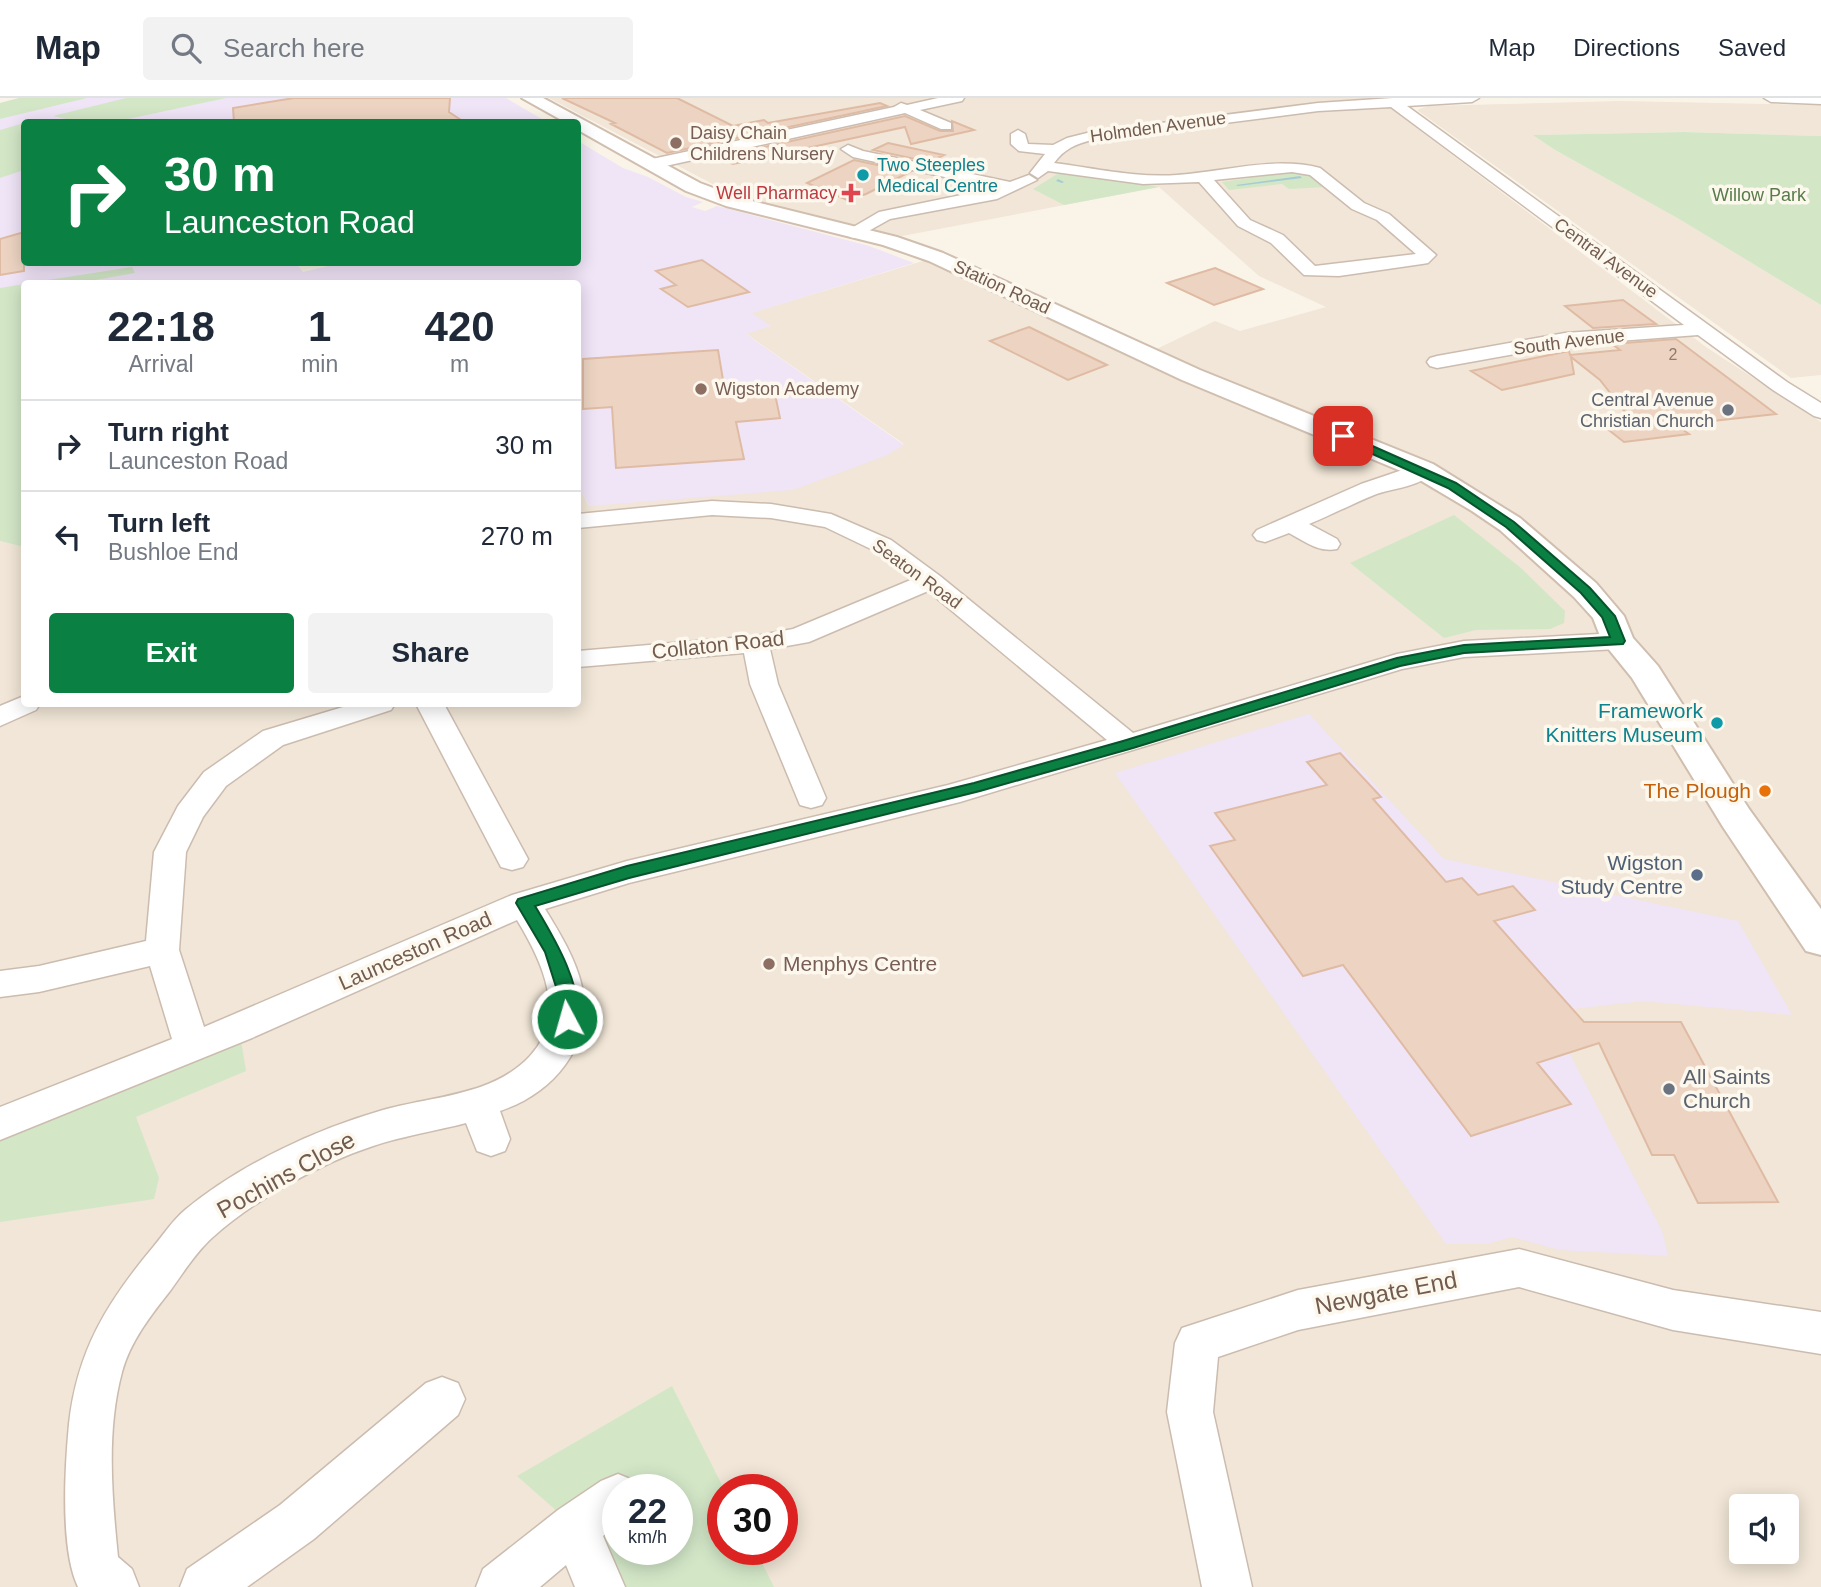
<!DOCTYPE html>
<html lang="en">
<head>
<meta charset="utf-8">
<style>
  body { margin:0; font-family:Arial,sans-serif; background:#f2f2f3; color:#1f2937; height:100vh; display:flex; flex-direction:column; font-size:26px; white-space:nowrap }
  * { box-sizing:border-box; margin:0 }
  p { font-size:23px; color:#747a83 }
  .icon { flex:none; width:38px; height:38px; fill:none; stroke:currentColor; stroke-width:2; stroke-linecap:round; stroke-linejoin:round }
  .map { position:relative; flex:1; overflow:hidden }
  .drawer { position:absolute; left:21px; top:182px; width:560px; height:427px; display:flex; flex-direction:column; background:#fff; border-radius:7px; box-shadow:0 4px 18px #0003 }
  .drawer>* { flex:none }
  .guide { position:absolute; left:21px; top:21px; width:560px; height:147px; border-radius:7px; box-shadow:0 4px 18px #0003; background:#0b8043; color:#fff; overflow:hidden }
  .controls { position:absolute; left:1729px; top:1396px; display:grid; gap:14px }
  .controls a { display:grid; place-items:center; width:70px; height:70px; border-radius:7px; background:#fff; box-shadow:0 4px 18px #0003; font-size:35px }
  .speed { position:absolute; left:602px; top:1376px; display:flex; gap:14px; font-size:35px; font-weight:700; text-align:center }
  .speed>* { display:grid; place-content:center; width:91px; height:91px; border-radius:50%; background:#fff; box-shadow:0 4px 18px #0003; line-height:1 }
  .speed small { font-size:18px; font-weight:400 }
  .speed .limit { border:10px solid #d22; background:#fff; color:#111 }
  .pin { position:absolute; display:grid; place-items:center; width:60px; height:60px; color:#fff; margin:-30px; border-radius:14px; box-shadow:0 4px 10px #0006 }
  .me { position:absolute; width:77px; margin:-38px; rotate:354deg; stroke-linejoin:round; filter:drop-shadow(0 0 5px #0008) }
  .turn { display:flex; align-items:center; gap:24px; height:147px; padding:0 28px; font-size:32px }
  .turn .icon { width:91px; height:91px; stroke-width:2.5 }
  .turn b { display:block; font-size:49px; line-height:60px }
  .eta { display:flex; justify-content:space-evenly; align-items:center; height:119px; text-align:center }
  .eta b { font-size:42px; font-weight:800; line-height:49px }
  .button { display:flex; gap:14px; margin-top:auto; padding:14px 28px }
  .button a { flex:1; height:80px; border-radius:7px; background:#0b8043; color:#fff; font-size:28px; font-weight:800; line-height:80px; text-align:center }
  .button a+a { background:#f2f2f3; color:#1f2937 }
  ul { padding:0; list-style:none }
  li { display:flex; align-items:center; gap:21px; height:91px; padding:0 28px; border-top:2px solid #e0e1e3 }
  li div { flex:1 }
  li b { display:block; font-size:26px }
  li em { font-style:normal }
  header { display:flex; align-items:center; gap:42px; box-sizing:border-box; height:98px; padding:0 35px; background:#fff; border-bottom:2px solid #e0e1e3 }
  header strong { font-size:33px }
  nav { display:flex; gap:38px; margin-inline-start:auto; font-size:24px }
  .search { width:490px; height:63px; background:#f2f2f3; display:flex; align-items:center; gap:18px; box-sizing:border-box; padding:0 24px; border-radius:7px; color:#747a83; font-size:26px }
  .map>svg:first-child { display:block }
  .residential { fill:#f1e6d7; fill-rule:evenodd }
  .education { fill:#f0e4f7 }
  .green { fill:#d3e7c7; fill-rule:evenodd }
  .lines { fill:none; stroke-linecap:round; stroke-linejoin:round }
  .stream { fill:#a5cbd3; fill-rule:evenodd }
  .building { fill:#edd4c2; stroke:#dfbba4; stroke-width:2 }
  .minor-casing { stroke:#ccbcaf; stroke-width:3 }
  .secondary-casing { stroke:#d0beaf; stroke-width:4 }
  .minor { fill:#fff; fill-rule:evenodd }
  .secondary { fill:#fff; fill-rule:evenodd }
  .route { fill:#0b8043; stroke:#07532c; stroke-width:2 }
  .education-dot { fill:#8d6e63; stroke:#fdf8ee; stroke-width:2.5 }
  .culture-dot { fill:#0f9aa8; stroke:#fdf8ee; stroke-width:2.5 }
  .health-dot { fill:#e0444e; stroke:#fdf8ee; stroke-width:2.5 }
  .worship-dot { fill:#6b7280; stroke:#fdf8ee; stroke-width:2.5 }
  .food-dot { fill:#e8710a; stroke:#fdf8ee; stroke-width:2.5 }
  .service-dot { fill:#5c6f8a; stroke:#fdf8ee; stroke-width:2.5 }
  .labels { text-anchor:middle; stroke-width:7; stroke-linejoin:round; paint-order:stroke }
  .far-number-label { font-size:16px; fill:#917a6b }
  .far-street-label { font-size:18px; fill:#725c4e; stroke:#fdf8ee }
  .far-education-label { font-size:18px; fill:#785e54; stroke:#fdf8ee; text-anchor:start }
  .far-culture-label { font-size:18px; fill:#0d838f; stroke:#fdf8ee; text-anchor:start }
  .far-health-label { font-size:18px; fill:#be3a42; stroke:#fdf8ee; text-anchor:end }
  .far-park-label { font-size:18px; fill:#587c4a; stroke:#fdf8ee }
  .far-worship-label { font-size:18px; fill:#5b616d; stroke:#fdf8ee; text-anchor:end }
  .street-label { font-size:21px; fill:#725c4e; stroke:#fdf8ee }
  .culture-label { font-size:21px; fill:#0d838f; stroke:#fdf8ee; text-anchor:end }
  .food-label { font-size:21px; fill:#c56008; stroke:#fdf8ee; text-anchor:end }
  .service-label { font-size:21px; fill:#4e5e75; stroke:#fdf8ee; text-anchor:end }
  .education-label { font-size:21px; fill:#785e54; stroke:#fdf8ee; text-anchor:start }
  .worship-label { font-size:21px; fill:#5b616d; stroke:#fdf8ee; text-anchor:start }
  .near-street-label { font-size:24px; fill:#725c4e; stroke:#fdf8ee }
</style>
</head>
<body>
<header>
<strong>Map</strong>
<div class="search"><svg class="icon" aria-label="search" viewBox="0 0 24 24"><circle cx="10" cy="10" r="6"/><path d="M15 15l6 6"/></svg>Search here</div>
<nav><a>Map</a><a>Directions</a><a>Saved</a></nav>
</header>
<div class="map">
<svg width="1821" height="1489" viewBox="0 0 1821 1489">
  <rect width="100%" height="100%" fill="#faf4e8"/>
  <path class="residential" d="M549 0H1377L1706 249 1821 324V1489H0V443L24 449V606H578V387L589 408 904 346 745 235 770 228 751 215 936 159 1146 256 1215 223 1240 233 1326 209 1259 178 1159 89 902 138 773 109 724 92ZM618 1391H677V1451H618ZM723 1391H782V1451H723ZM1741 1409H1787V1454H1741Z
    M1621 3 1821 7V38L1684 34 1534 37 1555 52 1679 121 1821 207V277L1791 280 1417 12 1428 8Z"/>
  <path class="education" d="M19 0H506L547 24H24V164H295L303 174 345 164H578V43L623 70 648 79 686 99 703 104 692 109 705 113 717 108 869 148 914 165 752 215 771 228 746 236 904 347 885 358 793 392 589 408 578 387V186H24V449L0 443V5Z
    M1309 616 1444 761 1738 823 1792 917 1643 903 1573 911 1550 918 1662 1133 1668 1158 1560 1152 1512 1139 1487 1146H1446L1115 675Z"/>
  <path class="green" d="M19 0H87L0 21V5Z
    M126 0H226L114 24H80L53 18Z
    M24 25V72L0 80V32Z
    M1684 34 1821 38V207L1679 121 1555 52 1533 37Z
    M1298 73 1310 75 1327 89 1289 91 1282 86 1229 92 1222 84Z
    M1059 75 1159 89 1064 107 1033 91Z
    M132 169 135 175 78 185H28Z
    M24 186V449L0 443V190Z
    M1454 417 1521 470 1565 513 1564 525 1550 531 1476 532 1444 540 1350 465Z
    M239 930 246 973 136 1019 159 1080 154 1101 0 1124V1026Z
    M672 1288 724 1391 723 1451H755L774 1489H600L575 1429 517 1378ZM618 1391H677V1451H618Z"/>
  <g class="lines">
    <path class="stream" d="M1300 78 1302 80 1238 88 1236 87Z
      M1058 81 1064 84 1062 85 1056 83Z"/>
  </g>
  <path class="building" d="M294 0H450L449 14 464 24H408L405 22 390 24H234L233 10Z
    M562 0H677L733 28 764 22 768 25 880 5 887 8 667 55 611 26 615 25Z
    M905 18 940 33H953L952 23 974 32 911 46 905 29 733 66 719 59Z
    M888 45 944 57 929 64 873 52Z
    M854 62 910 74 866 96 847 102 807 85Z
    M24 134V173L0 177V141Z
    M702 162 749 194 688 209 661 191 676 187 656 173Z
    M1215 170 1263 191 1214 207 1167 185Z
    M1623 202 1656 226 1593 230 1565 208Z
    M1029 229 1107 267 1068 282 990 243Z
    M1676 241 1776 316 1676 327 1689 336 1624 344 1596 322 1628 318 1600 282 1571 259 1574 276 1502 292 1471 273 1569 253 1570 257 1620 252 1612 246Z
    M718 252 726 300 775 296 780 320 736 324 744 361 616 370 612 309 583 311V261Z
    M1340 655 1381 699 1373 701 1446 784 1462 780 1478 797 1513 788 1535 812 1494 823 1584 924H1681L1778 1104 1698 1105 1674 1057H1652L1599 945 1537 965 1571 1006 1471 1038 1343 867 1303 878 1210 748 1235 742 1215 715 1327 687 1307 664Z"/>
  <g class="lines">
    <defs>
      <path id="minor" d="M938 0H964L962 3 920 12 951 25V31H941L905 15 652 71 644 66 652 61 894 9 901 5 907 7Z
        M1393 0H1479L1472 4 1407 8 1787 284 1821 305V320L1814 318 1773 292 1698 237 1565 247 1437 270 1430 268 1427 264 1430 260 1437 258 1565 235 1684 227 1391 9 1318 13 1092 42C1076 46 1064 51 1054 65 1094 70 1136 80 1177 77 1224 74 1274 58 1320 70L1364 105 1389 116 1436 157 1428 165 1422 166 1339 178 1304 177 1271 145 1238 128 1199 84 1143 86 1048 73 1038 80 1030 75 1045 56 1019 53 1011 46V36L1018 32 1025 36 1028 46 1053 47 1067 40 1091 34 1318 5ZM1292 74 1310 77 1352 111 1377 122 1416 156 1315 168 1283 137 1250 122 1214 82Z
        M1764 0H1821V6L1771 4Z
        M848 47 863 53 1010 84 1029 77 1037 82 997 101 890 121 856 140 850 139 848 135 850 131 879 114 995 90 853 59 841 51Z
        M1423 365 1431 367 1434 372C1423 389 1392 390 1374 397 1352 406 1331 417 1309 426L1337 441 1340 446 1337 451C1319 455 1304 443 1289 435L1265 444 1257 442 1253 437 1257 432 1361 386Z
        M712 403 771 406 831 416 891 442 940 478 1133 635 1397 556 1464 543 1618 535 1627 537 1631 543 1627 549 1618 551 1464 559 1402 571 960 704 629 785 545 811C576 861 605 912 565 967 548 990 526 1004 500 1013L510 1041 505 1053 491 1058 477 1053 466 1025C435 1033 403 1038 373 1048 321 1065 254 1102 213 1139 196 1154 183 1175 170 1193 151 1217 130 1244 122 1274 106 1333 112 1400 118 1459L132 1471 139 1489H78C60 1451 65 1369 69 1326 77 1253 107 1204 154 1148 164 1136 173 1122 185 1112 241 1066 314 1032 383 1012 432 998 493 998 530 958 568 917 542 863 517 822L252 940 0 1042V1009L172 941 150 868 39 894 0 899V873L39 868 146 843 154 754 178 708 204 674 263 633 353 606H395L391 612 283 647 226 688 203 719 186 754 179 852 204 929 512 797 627 763 948 687 1107 642 928 493 809 544 770 551 778 586 826 700 822 707 811 710 800 707 750 586 744 555 578 569V553L756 538 793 531 913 481 873 452 825 429 771 420 712 417 578 430V416Z
        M24 598V606H40L36 612 0 628V608Z
        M416 606H444L528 761 523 769 512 772 501 769Z
        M1519 1151 1673 1192 1821 1214V1256L1673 1232 1519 1189 1298 1232 1218 1259 1213 1314 1252 1489H1202L1167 1314 1175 1245 1182 1230 1298 1192Z
        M442 1279 458 1285 465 1301 458 1317 314 1441 247 1489H180L187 1471 280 1407 426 1285Z
        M618 1376 635 1383 638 1391H618V1428L603 1438 625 1489H575L566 1467 540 1489H476L483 1471 558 1412 601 1383Z"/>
      <path id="secondary" d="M522 0H543L700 85 740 100 897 139 943 155 1200 272 1433 366 1520 420 1596 485 1624 518 1633 540 1658 568 1749 711 1821 811V857L1806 853 1723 729 1632 580 1602 543 1593 520 1574 499 1500 432 1472 413 1413 378 1182 282 929 163 883 147 726 108 686 93 578 32V24H565Z"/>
    </defs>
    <use href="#minor" class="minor-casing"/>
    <use href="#secondary" class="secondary-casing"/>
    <use href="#minor" class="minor"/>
    <use href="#secondary" class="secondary"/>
  </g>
  <path class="route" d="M1343 335 1456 385 1514 424 1590 490 1615 518 1625 543 1623 546 1464 555 1400 568 1133 650 980 693 629 780 535 808C550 833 589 896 574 926H561L557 892 545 854 516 805 518 801 627 768 974 685 1123 643 1397 560 1464 547 1610 539 1602 519 1581 495 1506 429 1448 390 1339 341 1337 338Z"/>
  <g class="education-dot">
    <circle cx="676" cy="45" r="7"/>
    <circle cx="701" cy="291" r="7"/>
    <circle cx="769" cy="866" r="7"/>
  </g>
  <g class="culture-dot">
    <circle cx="863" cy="77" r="7"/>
    <circle cx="1717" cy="625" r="7"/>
  </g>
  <path class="health-dot" d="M847.5 84.5h7v7h7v7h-7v7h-7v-7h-7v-7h7z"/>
  <g class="worship-dot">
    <circle cx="1728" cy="312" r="7"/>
    <circle cx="1669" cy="991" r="7"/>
  </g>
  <circle class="food-dot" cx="1765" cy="693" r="7"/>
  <circle class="service-dot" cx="1697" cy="777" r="7"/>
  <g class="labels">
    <g class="far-number-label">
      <text x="1673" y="262">2</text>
    </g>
    <g class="far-street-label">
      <text transform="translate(1158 29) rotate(-8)" y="6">Holmden Avenue</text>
      <text transform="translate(1606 160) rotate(36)" y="6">Central Avenue</text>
      <text transform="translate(1002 189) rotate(25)" y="6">Station Road</text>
      <text transform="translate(1569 244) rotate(-7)" y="6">South Avenue</text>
      <text transform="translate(917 476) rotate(36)" y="6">Seaton Road</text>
    </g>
    <g class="far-education-label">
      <text x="690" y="41">Daisy Chain<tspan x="690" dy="21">Childrens Nursery</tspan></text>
      <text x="715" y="297">Wigston Academy</text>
    </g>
    <g class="far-culture-label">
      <text x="877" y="73">Two Steeples<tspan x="877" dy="21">Medical Centre</tspan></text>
    </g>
    <g class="far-health-label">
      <text x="837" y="101">Well Pharmacy</text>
    </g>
    <g class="far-park-label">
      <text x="1759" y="103">Willow Park</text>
    </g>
    <g class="far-worship-label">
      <text x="1714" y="308">Central Avenue<tspan x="1714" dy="21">Christian Church</tspan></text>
    </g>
    <g class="street-label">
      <text transform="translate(718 547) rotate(-6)" y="7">Collaton Road</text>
      <text transform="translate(415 853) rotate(-24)" y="7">Launceston Road</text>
    </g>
    <g class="culture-label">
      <text x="1703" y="620">Framework<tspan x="1703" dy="24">Knitters Museum</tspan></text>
    </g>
    <g class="food-label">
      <text x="1751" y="700">The Plough</text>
    </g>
    <g class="service-label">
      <text x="1683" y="772">Wigston<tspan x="1683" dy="24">Study Centre</tspan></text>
    </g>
    <g class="education-label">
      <text x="783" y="873">Menphys Centre</text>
    </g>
    <g class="worship-label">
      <text x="1683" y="986">All Saints<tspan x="1683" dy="24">Church</tspan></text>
    </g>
    <g class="near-street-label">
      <text transform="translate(286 1077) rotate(-29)" y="8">Pochins Close</text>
      <text transform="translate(1386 1195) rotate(-11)" y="8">Newgate End</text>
    </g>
  </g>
</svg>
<div class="controls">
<a><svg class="icon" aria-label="sound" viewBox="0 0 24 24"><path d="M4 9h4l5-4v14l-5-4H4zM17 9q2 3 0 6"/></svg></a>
</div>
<div class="speed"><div>22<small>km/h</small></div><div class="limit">30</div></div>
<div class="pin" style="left:1343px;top:338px;background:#d93025"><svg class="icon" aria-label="arrive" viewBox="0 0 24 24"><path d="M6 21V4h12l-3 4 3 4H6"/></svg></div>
<svg class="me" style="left:567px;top:921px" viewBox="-20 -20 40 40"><circle r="17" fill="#0b8043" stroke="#fff" stroke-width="3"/><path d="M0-11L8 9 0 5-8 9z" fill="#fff"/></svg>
<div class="guide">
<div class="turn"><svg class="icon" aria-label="right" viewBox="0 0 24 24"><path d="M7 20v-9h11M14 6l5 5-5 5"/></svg><div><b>30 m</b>Launceston Road</div></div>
</div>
<section class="drawer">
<div class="eta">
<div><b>22:18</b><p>Arrival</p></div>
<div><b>1</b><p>min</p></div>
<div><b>420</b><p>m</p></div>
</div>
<ul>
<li><svg class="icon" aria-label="right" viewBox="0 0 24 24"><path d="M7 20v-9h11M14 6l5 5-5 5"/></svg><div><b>Turn right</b><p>Launceston Road</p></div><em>30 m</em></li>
<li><svg class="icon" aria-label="left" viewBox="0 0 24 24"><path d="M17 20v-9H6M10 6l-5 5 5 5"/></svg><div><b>Turn left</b><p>Bushloe End</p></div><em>270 m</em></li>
</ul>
<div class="button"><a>Exit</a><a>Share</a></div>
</section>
</div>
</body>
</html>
